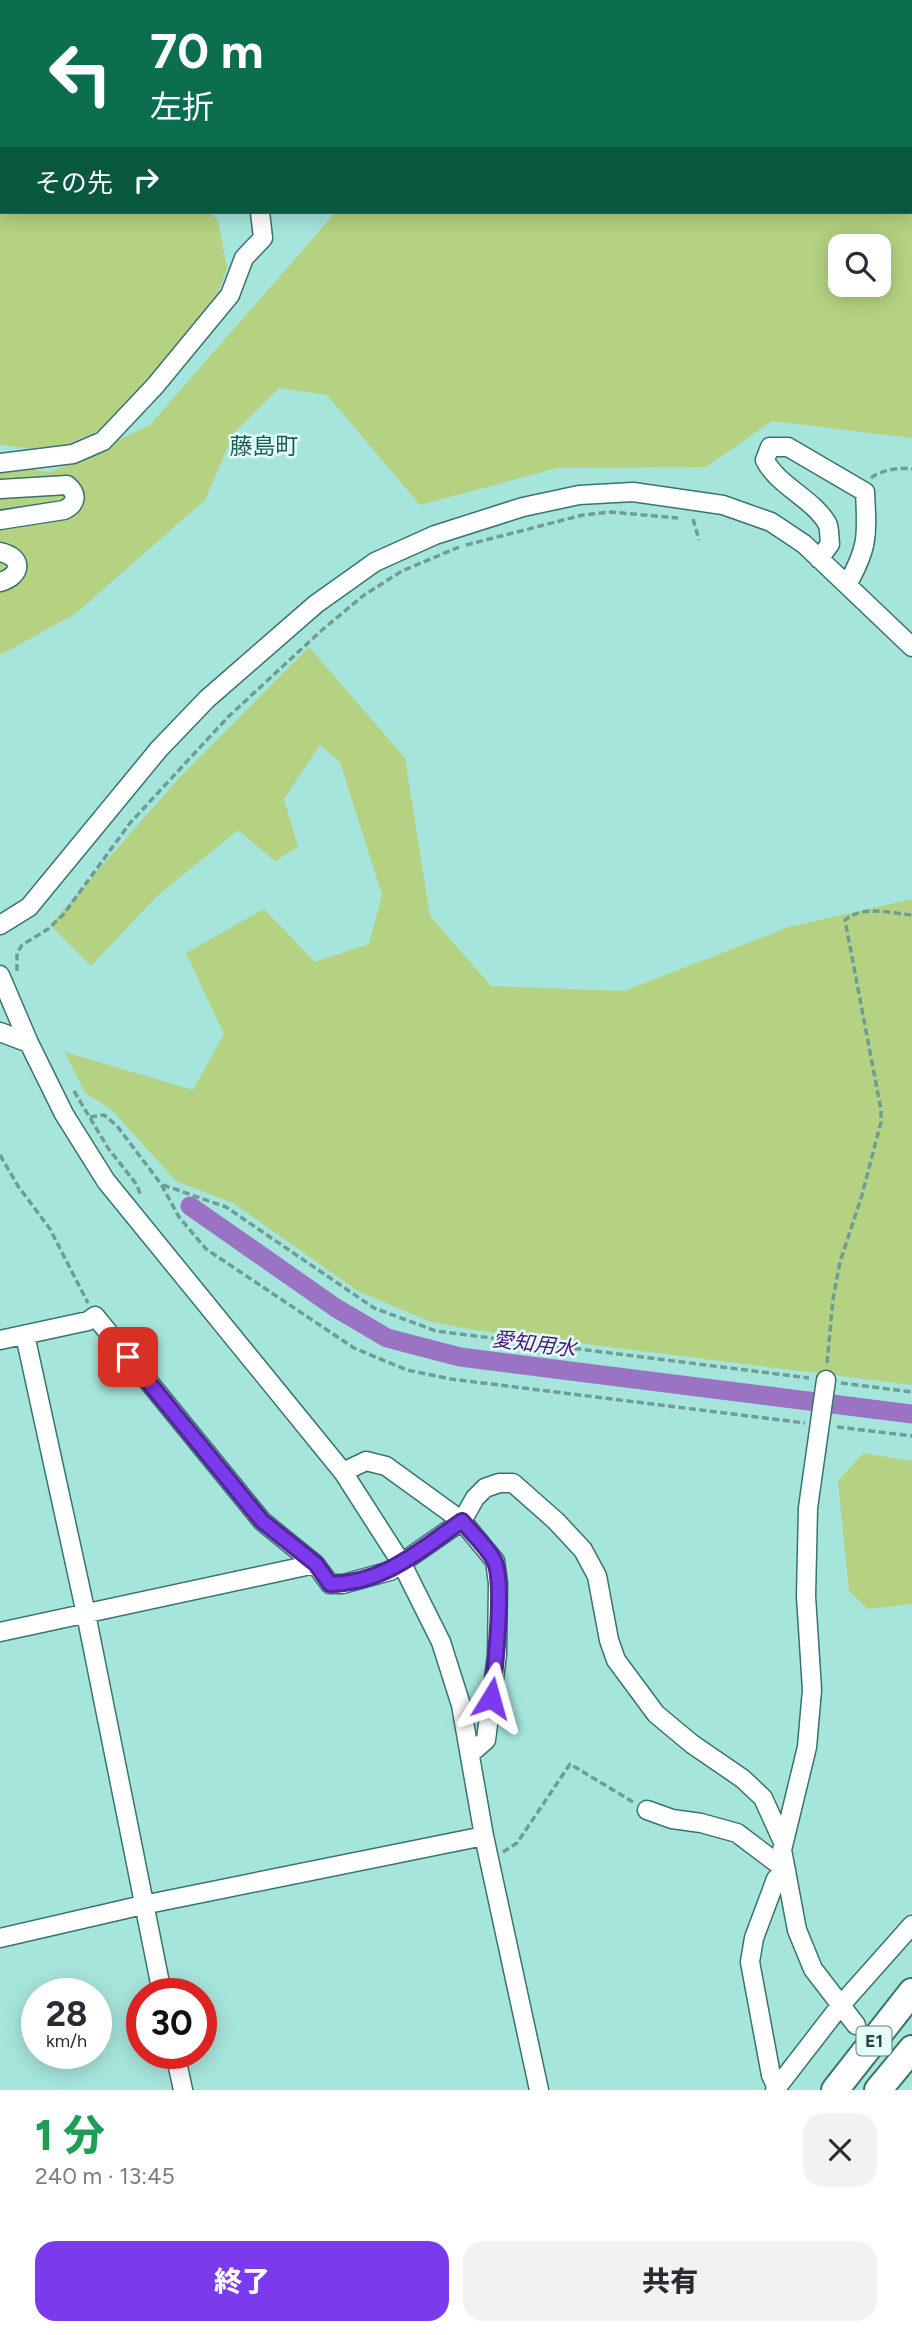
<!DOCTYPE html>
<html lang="ja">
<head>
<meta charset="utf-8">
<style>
  body { margin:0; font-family:Figtree,"Noto Sans JP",sans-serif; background:#f2f2f3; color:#2b2b33; height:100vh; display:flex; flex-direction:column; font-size:26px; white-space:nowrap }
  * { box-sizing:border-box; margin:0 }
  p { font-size:23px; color:#7c7c81 }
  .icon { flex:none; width:38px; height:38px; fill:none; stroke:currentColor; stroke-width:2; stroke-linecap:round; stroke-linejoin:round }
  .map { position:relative; height:2090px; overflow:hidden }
  .side { display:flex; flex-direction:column; background:#fff; flex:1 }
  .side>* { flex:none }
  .hud { position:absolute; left:0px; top:0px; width:914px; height:214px; box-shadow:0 4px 18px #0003; background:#0b6e4f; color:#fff; overflow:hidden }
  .tools { position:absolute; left:828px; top:234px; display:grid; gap:14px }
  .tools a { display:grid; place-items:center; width:63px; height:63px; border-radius:14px; background:#fff; box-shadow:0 4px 18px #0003; font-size:35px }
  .speed { position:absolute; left:21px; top:1978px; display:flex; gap:14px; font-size:35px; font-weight:700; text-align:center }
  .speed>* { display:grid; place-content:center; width:91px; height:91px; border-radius:50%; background:#fff; box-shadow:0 4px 18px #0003; line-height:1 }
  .speed small { font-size:18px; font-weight:400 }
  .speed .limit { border:10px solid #d22; background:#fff; color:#111 }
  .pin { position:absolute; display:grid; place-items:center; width:60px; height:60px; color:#fff; margin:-30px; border-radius:14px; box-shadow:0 4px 10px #0006 }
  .me { position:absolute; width:77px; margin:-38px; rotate:8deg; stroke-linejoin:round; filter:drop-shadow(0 0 5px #0008) }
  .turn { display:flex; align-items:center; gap:24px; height:147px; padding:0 35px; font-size:32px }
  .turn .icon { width:91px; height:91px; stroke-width:2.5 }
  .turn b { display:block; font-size:49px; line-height:60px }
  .then { display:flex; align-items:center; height:66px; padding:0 35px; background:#0003; gap:14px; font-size:26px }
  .round { display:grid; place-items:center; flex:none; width:74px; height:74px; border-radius:21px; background:#f2f2f3 }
  .head { display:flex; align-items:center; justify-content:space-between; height:119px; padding:0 35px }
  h1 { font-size:42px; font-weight:800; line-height:52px; color:#1e9e55 }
  .button { display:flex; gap:14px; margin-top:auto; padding:14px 35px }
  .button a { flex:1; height:80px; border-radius:21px; background:#7c3aed; color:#fff; font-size:28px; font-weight:800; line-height:80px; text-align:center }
  .button a+a { background:#f2f2f3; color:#2b2b33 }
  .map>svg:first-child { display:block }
  .green { fill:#b4d282; fill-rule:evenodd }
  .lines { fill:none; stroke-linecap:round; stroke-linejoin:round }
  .canal { stroke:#9b73c5; stroke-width:19 }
  .minor-casing { stroke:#37746d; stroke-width:21 }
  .highway-casing { stroke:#37746d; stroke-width:30 }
  .path { stroke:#6e9d96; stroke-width:3.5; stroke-dasharray:7 3.5; stroke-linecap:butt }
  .minor { stroke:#fff; stroke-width:18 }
  .highway { stroke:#fff; stroke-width:26 }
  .route-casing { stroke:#51269a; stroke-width:18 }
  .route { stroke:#7c3aed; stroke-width:12 }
  .labels { text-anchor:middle; stroke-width:5; stroke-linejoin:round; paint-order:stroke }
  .shield { fill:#e5fefa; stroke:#617b77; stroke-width:2 }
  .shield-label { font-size:18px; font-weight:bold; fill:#29433f }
  .water-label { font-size:21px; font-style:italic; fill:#4f167a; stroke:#e5fefa }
  .quarter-label { font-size:23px; fill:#1d5d56; stroke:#e5fefa }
</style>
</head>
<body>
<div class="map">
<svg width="912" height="2090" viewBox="0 0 912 2090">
  <rect width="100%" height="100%" fill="#a6e5dc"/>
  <path class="green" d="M462 0H912V438L772 421 706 467 557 468 420 505 327 395 279 388 234 433 205 500 75 614 0 655V465L51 472 150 425 336 212H912V2ZM840 247H878V285H840Z
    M0 85 2 212H209L218 220 227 268 213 307 135 416 51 451 0 445Z
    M309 647 405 758 430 916 491 986 624 991 789 927 912 899V1385L474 1330 431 1322 358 1291 233 1203 176 1181 111 1109 85 1093 65 1052 193 1090 224 1034 186 953 264 909 315 962 369 944 382 895 340 762 320 745 284 799 298 847 275 861 238 830 156 897 91 966 50 925 181 776Z
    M863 1453 912 1461V1604L868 1609 849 1591 838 1481Z"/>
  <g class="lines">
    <path class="canal" d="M190 1206 336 1308 387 1338 460 1357 912 1414"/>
    <defs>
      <path id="minor" d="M181 0V2
        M233 0V2
        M0 463 73 454 103 441 155 386 230 295 244 258 263 238 260 212
        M0 489 67 485C78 494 77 504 64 510L0 520
        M0 552C24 557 22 576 0 582
        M819 559 830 544C829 538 830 528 827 523 812 498 777 485 765 460L770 447H788L865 492C867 535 869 546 847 585
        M0 925 29 907 159 749 207 699 316 604 375 562 435 535 523 507 579 495 633 492 723 505 771 522 804 544 912 647
        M0 975 29 1043 64 1114 106 1181 343 1472 402 1564 441 1642 461 1705 484 1836 539 2090
        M0 1032 29 1043
        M25 1335 86 1614 162 1993
        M0 1340 88 1321 95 1316 262 1521 315 1564 330 1584H343L390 1571 462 1521 475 1498 485 1488 499 1483H513L556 1521 583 1550 597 1576 609 1640 616 1660 656 1714 692 1744 743 1779 763 1798 783 1842
        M826 1380 808 1508 806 1596 812 1690 807 1747 782 1850 797 1930 813 1969 856 2025
        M343 1472 366 1461 386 1466 462 1521 495 1561 498 1583 497 1655 486 1740 471 1753
        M0 1632 315 1564
        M647 1810 672 1819 701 1823 737 1833 786 1870 776 1879 754 1938 750 1962 771 2075 777 2088
        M0 1938 143 1905 484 1836
        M175 2053 183 2090
        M775 2090 840 2006 912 1925"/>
      <path id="highway" d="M835 2090 912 1992
        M878 2090 912 2049"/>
    </defs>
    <use href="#minor" class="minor-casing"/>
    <use href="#highway" class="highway-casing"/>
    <path class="path" d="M871 478C881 470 899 467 912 469
      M693 519 699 540
      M466 545 583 515 611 512 678 518
      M17 971V953L22 945 48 929 63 915 130 823 228 717 322 630 364 595 402 571 459 547
      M74 1091 108 1148 137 1185 140 1194
      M90 1117 104 1115 117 1126 161 1184 179 1217 206 1249 354 1348 407 1370 451 1379 805 1423
      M0 1155 18 1186 50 1229 88 1303
      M163 1185 226 1207 374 1308 436 1331 809 1378
      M827 1363 833 1299 840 1262 862 1195 881 1122V1110L845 920C863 905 890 913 912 915
      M841 1383 912 1392
      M837 1427 912 1436
      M503 1852 517 1843 570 1764 633 1802"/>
    <use href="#minor" class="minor"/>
    <use href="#highway" class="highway"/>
  </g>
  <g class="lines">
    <defs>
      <path id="route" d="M128 1357 262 1521 316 1564 330 1584C385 1583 420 1550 462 1521 472 1533 486 1546 494 1560 505 1581 495 1671 491 1698"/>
    </defs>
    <use href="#route" class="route-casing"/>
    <use href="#route" class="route"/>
  </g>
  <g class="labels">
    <rect class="shield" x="856.5" y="2026.5" width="35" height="29" rx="5"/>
    <g class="shield-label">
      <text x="874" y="2047">E1</text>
    </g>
    <g class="water-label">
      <text transform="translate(534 1344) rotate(7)" y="7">愛知用水</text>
    </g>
    <g class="quarter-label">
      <text x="264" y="454">藤島町</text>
    </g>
  </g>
</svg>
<div class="tools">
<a><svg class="icon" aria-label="search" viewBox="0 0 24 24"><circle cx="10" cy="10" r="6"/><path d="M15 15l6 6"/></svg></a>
</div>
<div class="speed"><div>28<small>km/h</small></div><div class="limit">30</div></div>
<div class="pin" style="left:128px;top:1357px;background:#d93025"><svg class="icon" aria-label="arrive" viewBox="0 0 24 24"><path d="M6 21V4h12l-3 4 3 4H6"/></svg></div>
<svg class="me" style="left:491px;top:1698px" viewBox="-20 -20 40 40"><path d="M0-17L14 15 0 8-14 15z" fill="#7c3aed" stroke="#fff" stroke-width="4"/></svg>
<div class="hud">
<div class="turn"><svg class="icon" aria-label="left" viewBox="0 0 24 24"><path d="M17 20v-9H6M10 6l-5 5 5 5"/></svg><div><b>70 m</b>左折</div></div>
<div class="then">その先<svg class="icon" aria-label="right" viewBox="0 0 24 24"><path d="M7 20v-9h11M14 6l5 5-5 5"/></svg></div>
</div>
</div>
<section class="side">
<div class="head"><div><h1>1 分</h1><p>240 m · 13:45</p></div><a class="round"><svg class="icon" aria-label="close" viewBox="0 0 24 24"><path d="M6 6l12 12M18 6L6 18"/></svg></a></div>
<div class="button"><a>終了</a><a>共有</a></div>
</section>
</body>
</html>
